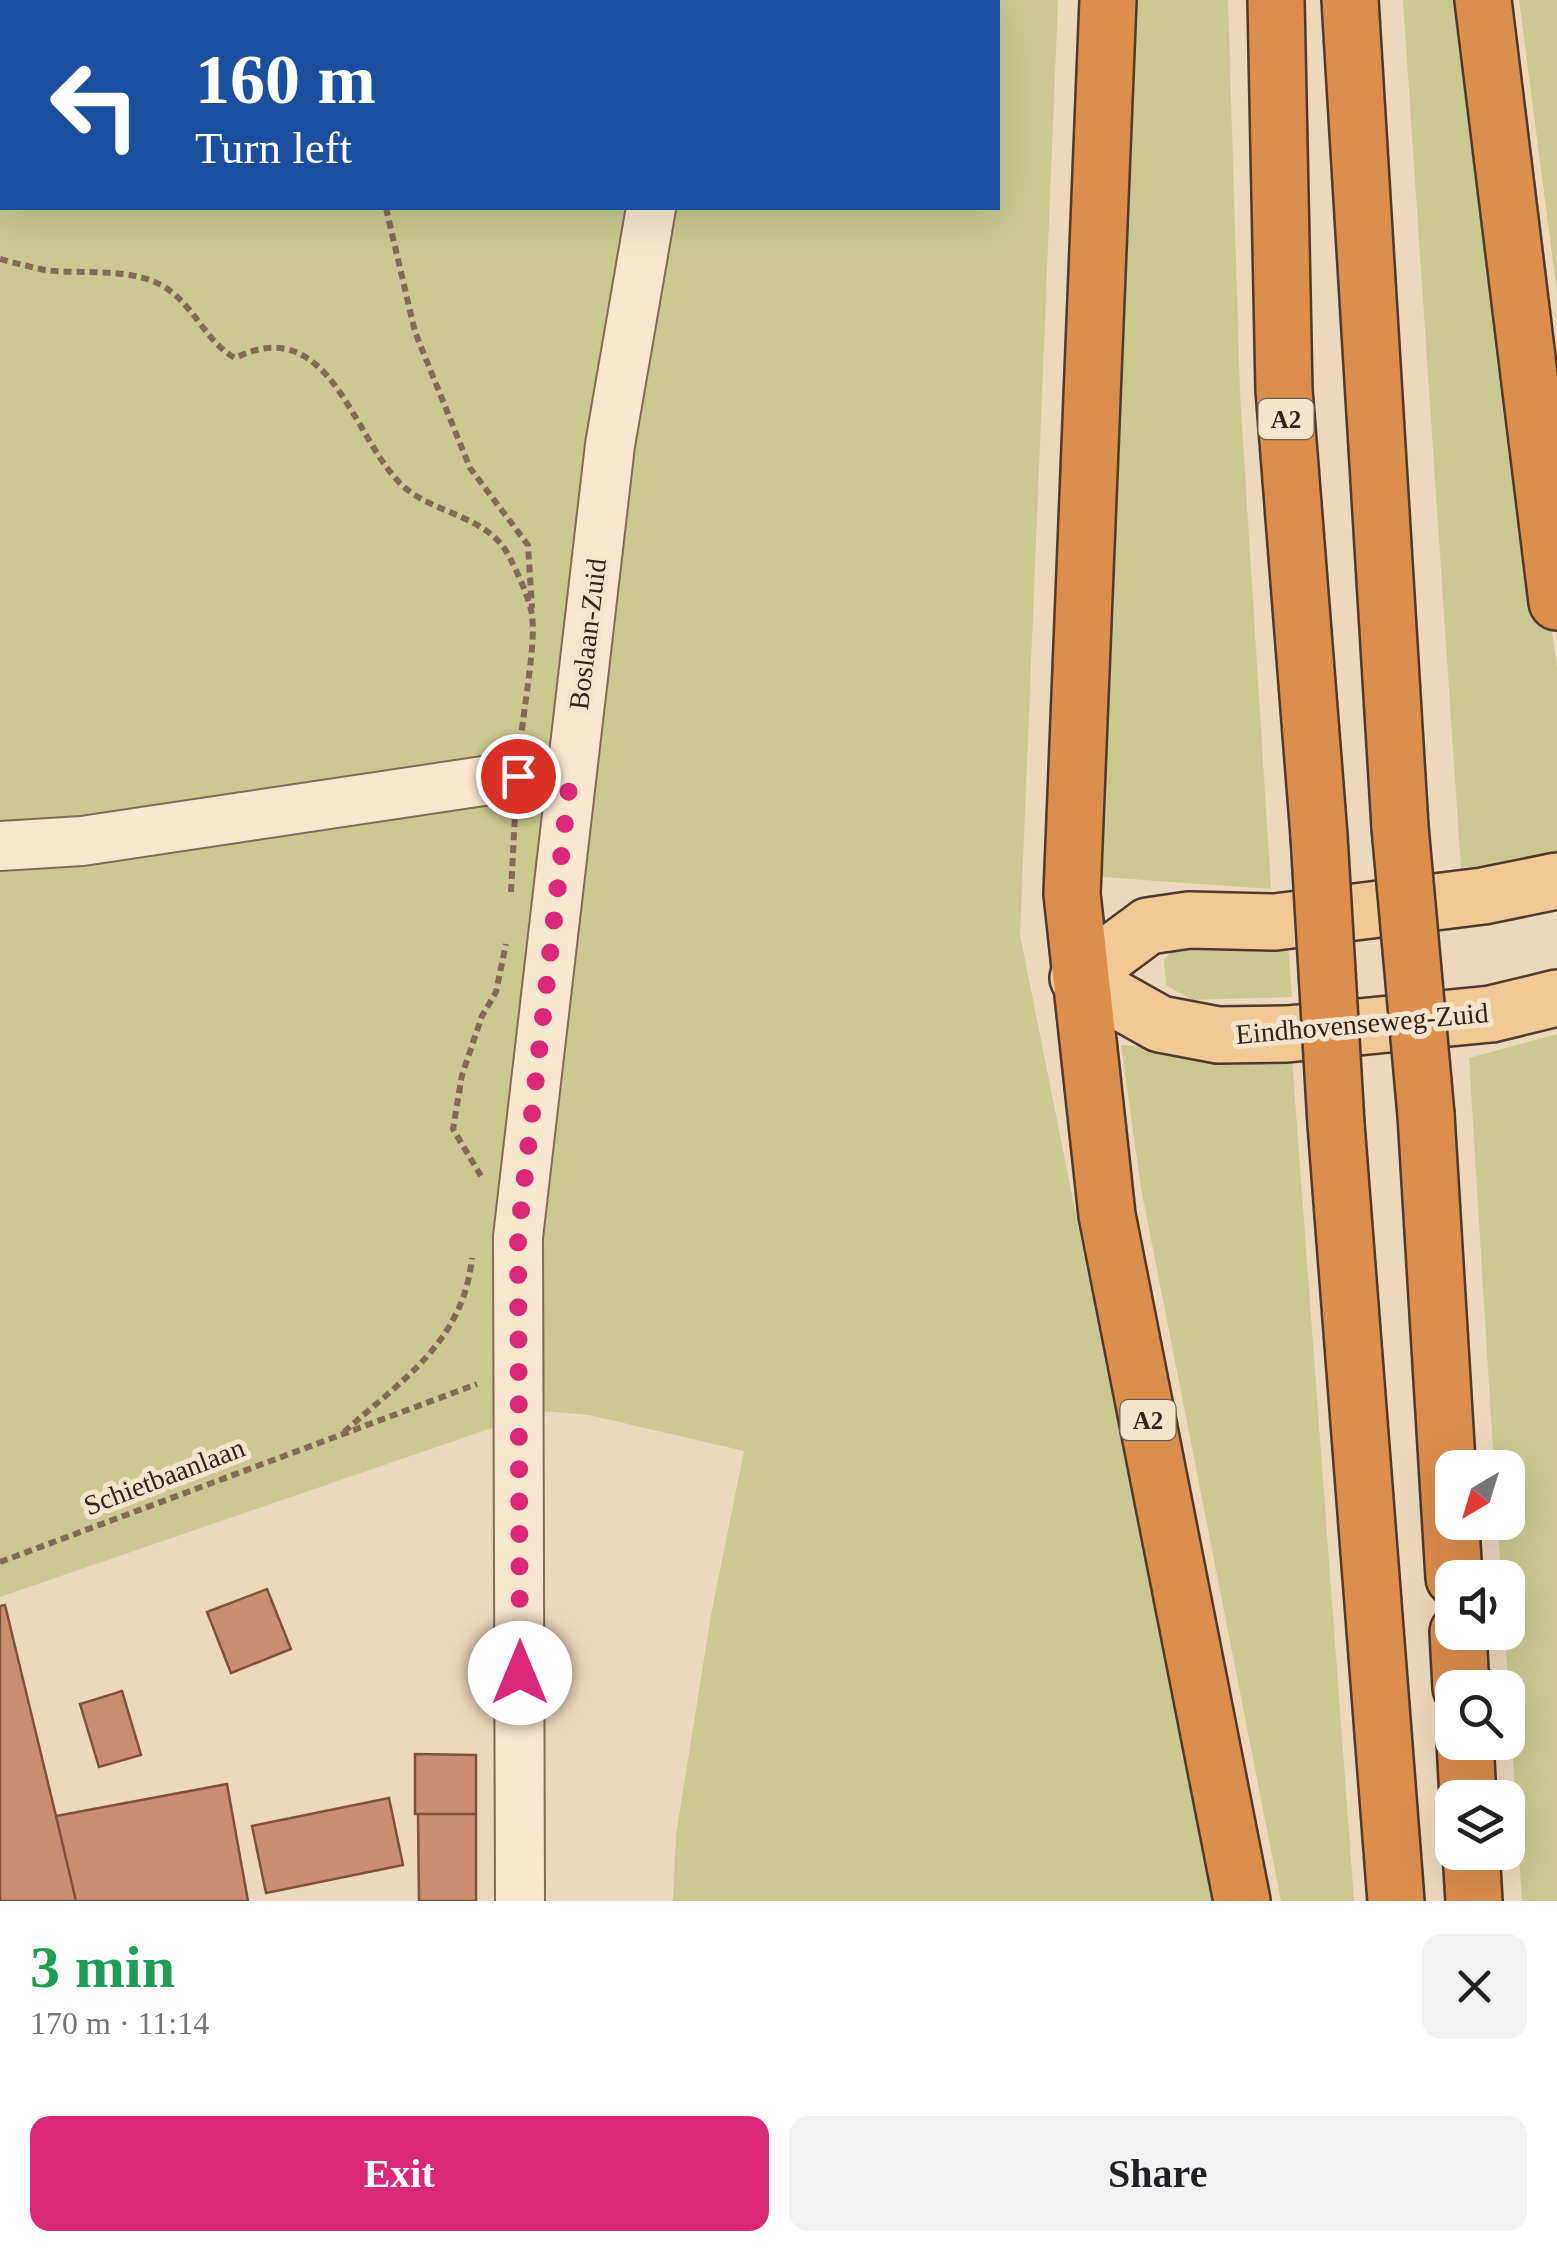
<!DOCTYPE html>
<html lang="en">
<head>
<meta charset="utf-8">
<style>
  body { margin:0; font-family:Georgia,serif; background:#f2f2f2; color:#202124; height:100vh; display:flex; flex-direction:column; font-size:38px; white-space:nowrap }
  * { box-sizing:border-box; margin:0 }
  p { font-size:32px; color:#757577 }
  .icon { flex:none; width:55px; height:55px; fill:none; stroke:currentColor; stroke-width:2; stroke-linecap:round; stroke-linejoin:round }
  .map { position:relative; height:1901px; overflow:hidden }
  .sheet { display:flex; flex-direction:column; background:#fff; flex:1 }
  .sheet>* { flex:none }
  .hud { position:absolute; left:0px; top:0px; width:1000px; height:210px; box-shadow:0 10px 40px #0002; background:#1a4fa0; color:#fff; overflow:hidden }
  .needle { width:65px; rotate:218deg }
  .tools { position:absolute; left:1435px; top:1450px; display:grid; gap:20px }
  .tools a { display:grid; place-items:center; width:90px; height:90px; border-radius:20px; background:#fff; box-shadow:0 10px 40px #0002; font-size:50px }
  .pin { position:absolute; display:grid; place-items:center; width:85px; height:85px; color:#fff; margin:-42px; border:5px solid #fff; border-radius:50%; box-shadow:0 2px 10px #0007 }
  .me { position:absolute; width:110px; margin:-55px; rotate:0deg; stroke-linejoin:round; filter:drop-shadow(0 0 8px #0008) }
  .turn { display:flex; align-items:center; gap:35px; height:210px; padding:0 30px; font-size:45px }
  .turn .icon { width:130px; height:130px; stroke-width:2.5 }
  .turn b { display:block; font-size:70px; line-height:85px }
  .round { display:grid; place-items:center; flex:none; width:105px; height:105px; border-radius:20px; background:#f2f2f2 }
  .summary { display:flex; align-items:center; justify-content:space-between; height:170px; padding:0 30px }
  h1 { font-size:60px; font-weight:800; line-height:75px; color:#1e9e55 }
  .primary-button { display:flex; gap:20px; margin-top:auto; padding:20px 30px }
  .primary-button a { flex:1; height:115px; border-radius:20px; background:#db2777; color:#fff; font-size:40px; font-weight:800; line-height:115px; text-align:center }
  .primary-button a+a { background:#f2f2f2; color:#202124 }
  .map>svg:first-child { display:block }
  .green { fill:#c9c991; fill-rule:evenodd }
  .building { fill:#ca8e73; stroke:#82513d; stroke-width:2.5 }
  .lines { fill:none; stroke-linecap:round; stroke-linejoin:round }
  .minor-casing { stroke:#836a57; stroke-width:52 }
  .major-casing { stroke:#51392b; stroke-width:60 }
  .highway-casing { stroke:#51392b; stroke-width:60 }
  .path { stroke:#836a57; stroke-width:6; stroke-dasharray:8 5; stroke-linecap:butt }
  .minor { stroke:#f8e7cf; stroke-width:48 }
  .major { stroke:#f0c994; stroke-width:55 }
  .highway { stroke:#dc8e4d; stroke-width:55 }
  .highway-bridge-casing { stroke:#51392b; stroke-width:60; stroke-linecap:butt }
  .highway-bridge { stroke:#dc8e4d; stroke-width:55 }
  .route { stroke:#db2777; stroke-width:18; stroke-dasharray:0 32.4 }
  .labels { text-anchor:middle; stroke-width:10; stroke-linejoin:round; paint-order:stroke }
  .shield { fill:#f4e4cc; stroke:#6d5e50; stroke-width:2.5 }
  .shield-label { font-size:25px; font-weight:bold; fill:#33241b }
  .street-label { font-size:28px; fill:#33241b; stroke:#f4e4cc }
</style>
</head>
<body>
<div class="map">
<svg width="1557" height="1901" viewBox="0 0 1557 1901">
  <rect width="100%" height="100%" fill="#ecd9bd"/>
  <path class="green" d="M0 0H1058L1020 935 1213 1901H673L676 1835 711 1615 744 1451 589 1415 541 1411 0 1597ZM2 2H998V208H2Z
    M1132 0H1228L1240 393 1271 889 1102 877Z
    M1403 0H1467L1557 669V855L1461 868Z
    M1519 0H1557V293Z
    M1287 931 1292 997 1192 1000 1166 985 1164 959 1189 936Z
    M1557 1034V1901H1522L1505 1633 1508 1578 1501 1577 1498 1523 1508 1522V1468L1494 1467 1469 1058Z
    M1121 1045 1220 1051 1291 1045 1354 1901H1281L1141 1188Z"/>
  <path class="building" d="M267 1589 291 1649 231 1673 207 1612Z
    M5 1605 56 1816 76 1901H0V1606Z
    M122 1691 141 1755 99 1767 80 1704Z
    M415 1754 476 1755V1814H415Z
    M227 1784 248 1901H76L56 1816Z
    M389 1798 403 1865 266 1893 252 1826Z
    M418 1814H476V1901H419Z"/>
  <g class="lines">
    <defs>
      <path id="minor" d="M697 0V2
        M0 846 82 841 517 776 570 779
        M520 1901 518 1237 610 445 651 208"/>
      <path id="major" d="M1557 881 1483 896 1275 922 1189 920 1148 926 1078 978 1160 1024 1218 1035 1287 1034 1491 1014 1557 998"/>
      <path id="highway" d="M1108 0 1072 894 1107 1215 1242 1901
        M1276 0 1284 390 1319 836
        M1350 0 1400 827
        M1483 0 1557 602
        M1426 1115 1454 1578
        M1336 1124 1396 1901
        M1458 1632 1461 1688
        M1465 1742 1468 1798
        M1471 1852 1474 1901"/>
    </defs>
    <use href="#minor" class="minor-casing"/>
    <use href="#major" class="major-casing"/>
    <use href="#highway" class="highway-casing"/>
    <path class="path" d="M476 2V0
      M0 133H2
      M386 208 415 332 470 468 528 545 532 608
      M0 259C15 263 30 267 45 270 84 275 132 266 166 288 195 307 206 342 235 358 331 311 352 439 403 486 435 515 489 515 510 558 518 574 529 597 532 615 536 644 524 706 521 738
      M511 892 515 815
      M481 1176 453 1129 462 1075 482 1016 496 992 506 944
      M344 1432C403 1379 463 1342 472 1258
      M0 1562 477 1384"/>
    <use href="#minor" class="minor"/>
    <use href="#major" class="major"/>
    <use href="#highway" class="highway"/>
    <defs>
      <path id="highway-bridge" d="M1400 827 1426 1115
        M1319 836 1336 1124"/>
    </defs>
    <use href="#highway-bridge" class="highway-bridge-casing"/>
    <use href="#highway-bridge" class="highway-bridge"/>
  </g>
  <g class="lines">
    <path class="route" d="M518 776 570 779 518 1237 520 1673"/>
  </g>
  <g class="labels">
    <g class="shield">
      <rect x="1258.5" y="399" width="55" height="40" rx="8"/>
      <rect x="1120.5" y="1400" width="55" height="40" rx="8"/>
    </g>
    <g class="shield-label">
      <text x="1286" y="428">A2</text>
      <text x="1148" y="1429">A2</text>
    </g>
    <g class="street-label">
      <text transform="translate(587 634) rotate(-83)" y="10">Boslaan-Zuid</text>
      <text transform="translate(1362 1023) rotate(-5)" y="10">Eindhovenseweg-Zuid</text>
      <text transform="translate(164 1476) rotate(-21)" y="10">Schietbaanlaan</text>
    </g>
  </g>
</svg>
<div class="tools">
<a><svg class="needle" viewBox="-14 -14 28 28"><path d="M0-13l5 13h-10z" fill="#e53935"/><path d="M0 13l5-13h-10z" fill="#757577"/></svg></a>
<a><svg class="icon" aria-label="sound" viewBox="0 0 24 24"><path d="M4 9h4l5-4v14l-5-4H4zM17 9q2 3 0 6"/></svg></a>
<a><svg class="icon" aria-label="search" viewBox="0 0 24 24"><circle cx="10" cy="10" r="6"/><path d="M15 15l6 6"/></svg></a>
<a><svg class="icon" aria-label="layers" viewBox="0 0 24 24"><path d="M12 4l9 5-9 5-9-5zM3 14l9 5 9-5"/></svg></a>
</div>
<div class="pin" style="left:518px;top:776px;background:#d93025"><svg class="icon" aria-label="arrive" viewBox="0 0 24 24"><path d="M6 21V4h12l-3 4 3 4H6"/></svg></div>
<svg class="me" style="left:520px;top:1673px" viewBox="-20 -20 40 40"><circle r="19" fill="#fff"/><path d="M0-13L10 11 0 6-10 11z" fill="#db2777"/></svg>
<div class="hud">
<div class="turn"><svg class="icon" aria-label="left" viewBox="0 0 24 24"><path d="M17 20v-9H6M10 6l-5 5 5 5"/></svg><div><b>160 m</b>Turn left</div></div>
</div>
</div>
<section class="sheet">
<div class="summary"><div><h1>3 min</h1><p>170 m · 11:14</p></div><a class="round"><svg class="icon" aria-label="close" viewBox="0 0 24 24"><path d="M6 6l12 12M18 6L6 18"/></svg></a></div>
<div class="primary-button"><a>Exit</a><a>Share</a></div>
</section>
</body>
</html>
